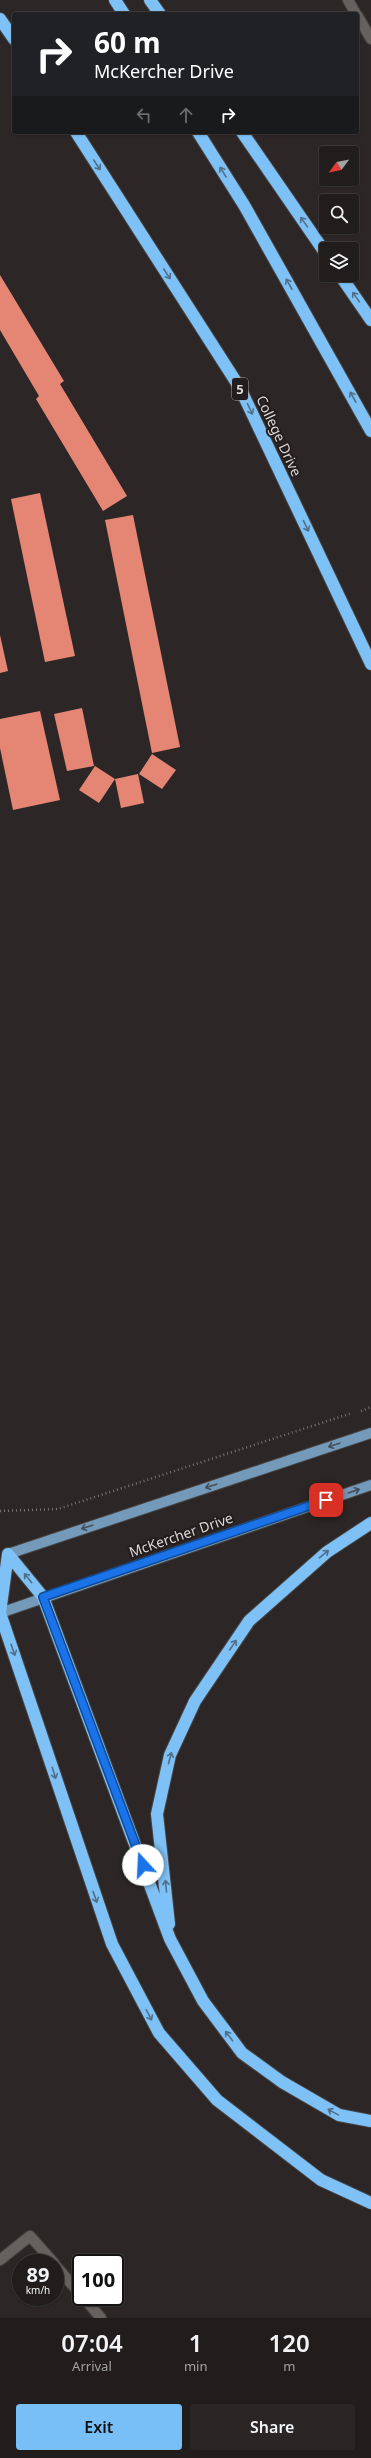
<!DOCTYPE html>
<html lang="en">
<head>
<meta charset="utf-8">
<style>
  body { margin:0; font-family:"Noto Sans",sans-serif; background:#292625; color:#f1f3f6; height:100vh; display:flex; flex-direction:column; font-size:15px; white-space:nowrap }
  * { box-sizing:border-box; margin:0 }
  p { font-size:13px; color:#a2a2a3 }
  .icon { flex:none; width:22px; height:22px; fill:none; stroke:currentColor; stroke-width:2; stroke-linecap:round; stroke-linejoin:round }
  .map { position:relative; height:2318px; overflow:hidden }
  .details { display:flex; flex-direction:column; background:#211d1c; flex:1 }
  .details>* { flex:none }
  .banner { position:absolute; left:12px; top:12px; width:347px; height:122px; border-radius:4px; box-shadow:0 1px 3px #0004,0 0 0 1px #3e3b3b; background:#202124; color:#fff; overflow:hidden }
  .needle { width:26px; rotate:238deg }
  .buttons { position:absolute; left:319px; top:146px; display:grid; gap:8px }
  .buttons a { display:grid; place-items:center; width:40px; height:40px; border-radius:4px; background:#211d1c; box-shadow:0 1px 3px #0004,0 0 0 1px #3e3b3b; font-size:20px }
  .speed { position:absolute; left:12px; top:2254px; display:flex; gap:8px; font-size:20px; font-weight:700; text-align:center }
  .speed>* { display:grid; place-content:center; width:52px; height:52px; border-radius:50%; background:#211d1c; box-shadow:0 1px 3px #0004,0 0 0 1px #3e3b3b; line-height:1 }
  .speed small { font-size:10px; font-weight:400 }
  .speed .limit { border:2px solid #111; border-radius:6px; background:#fff; color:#111 }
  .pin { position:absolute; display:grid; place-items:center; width:34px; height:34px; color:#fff; margin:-17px; border-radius:8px; box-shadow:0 2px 6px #0006 }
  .me { position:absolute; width:44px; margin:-22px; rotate:340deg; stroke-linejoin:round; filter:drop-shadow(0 0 3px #0008) }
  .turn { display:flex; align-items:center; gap:14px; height:84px; padding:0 16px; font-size:18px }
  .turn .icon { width:52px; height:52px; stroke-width:2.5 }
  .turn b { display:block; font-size:28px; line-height:34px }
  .lanes { display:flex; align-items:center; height:38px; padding:0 16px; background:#0003; justify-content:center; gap:20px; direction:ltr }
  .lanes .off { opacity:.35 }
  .eta { display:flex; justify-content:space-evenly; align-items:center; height:68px; text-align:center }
  .eta b { font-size:24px; font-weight:600; line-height:28px }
  .primary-button { display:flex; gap:8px; margin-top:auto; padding:8px 16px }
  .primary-button a { flex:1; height:46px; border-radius:4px; background:#78bff7; color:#111; font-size:16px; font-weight:600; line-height:46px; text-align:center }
  .primary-button a+a { background:#292625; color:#f1f3f6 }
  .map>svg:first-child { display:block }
  .building { fill:#e58675 }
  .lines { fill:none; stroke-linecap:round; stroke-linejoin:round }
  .minor-casing { stroke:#484443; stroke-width:12 }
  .major-casing { stroke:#484443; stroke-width:12 }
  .highway-casing { stroke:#484443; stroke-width:14 }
  .path { stroke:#787473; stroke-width:2.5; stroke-dasharray:1 3; stroke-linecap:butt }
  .minor { stroke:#66605f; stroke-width:10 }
  .major { stroke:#749aba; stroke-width:10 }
  .highway { stroke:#7ec1f6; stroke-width:12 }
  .oneway { stroke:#50708a }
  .oneway2 { stroke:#43505c }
  .route-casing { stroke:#114b97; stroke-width:10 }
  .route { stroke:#1a73e8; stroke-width:7 }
  .labels { text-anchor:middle; stroke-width:4; stroke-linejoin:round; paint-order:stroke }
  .shield { fill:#231e1d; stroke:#a4a09f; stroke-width:1 }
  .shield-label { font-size:13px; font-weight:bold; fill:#dbd8d7 }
  .street-label { font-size:14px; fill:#dbd8d7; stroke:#231e1d }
</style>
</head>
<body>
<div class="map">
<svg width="371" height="2318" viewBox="0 0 371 2318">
  <rect width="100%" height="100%" fill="#2c2726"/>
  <path class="building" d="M0 275 64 381 60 384 127 496 103 511 36 399 39 396 0 330Z
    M40 493 75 656 45 662 11 499Z
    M133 515 180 747 152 753 105 520Z
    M0 635 8 671 0 673Z
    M82 708 94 766 67 771 54 714Z
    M40 711 60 800 13 810 0 748V719Z
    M152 754 176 770 162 789 139 774Z
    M95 766 115 779 99 803 79 790Z
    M138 774 144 803 121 808 115 779Z"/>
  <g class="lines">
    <defs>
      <path id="minor" d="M348 0 356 14
        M357 15 371 39
        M0 2260 30 2236 54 2263
        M55 2265 81 2295
        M83 2297 101 2318"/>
      <path id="major" d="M8 1554 371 1433
        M0 1613 371 1485"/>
      <path id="highway" d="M115 0 124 14
        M150 0 160 14
        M0 19 14 39
        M76 132 240 388 371 664
        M198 132 244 205 371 431
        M242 132 326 254
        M340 275 371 320
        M8 1554 43 1597 170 1939 203 2001 242 2053 282 2082 339 2115 371 2121
        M0 1613 112 1944 159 2033 217 2100 321 2180 371 2203
        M0 1613 8 1554
        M169 1924 157 1814 170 1755 195 1701 249 1621 327 1552 371 1523"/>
    </defs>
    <use href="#minor" class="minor-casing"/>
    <use href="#major" class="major-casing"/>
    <use href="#highway" class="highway-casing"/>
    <path class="path" d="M361 1411 371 1407
      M0 1511 58 1509 352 1413"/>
    <use href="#minor" class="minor"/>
    <use href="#major" class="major"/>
    <use href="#highway" class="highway"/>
  </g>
  <defs><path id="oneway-shaft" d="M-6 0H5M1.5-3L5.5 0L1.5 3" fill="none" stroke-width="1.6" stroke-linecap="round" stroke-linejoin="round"/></defs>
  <g class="oneway">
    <use href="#oneway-shaft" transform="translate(97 165) rotate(57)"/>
    <use href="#oneway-shaft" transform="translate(223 172) rotate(-122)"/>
    <use href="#oneway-shaft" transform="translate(304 222) rotate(-125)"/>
    <use href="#oneway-shaft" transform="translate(167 274) rotate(57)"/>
    <use href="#oneway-shaft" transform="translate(289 284) rotate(-119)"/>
    <use href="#oneway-shaft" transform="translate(356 297) rotate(-125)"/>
    <use href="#oneway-shaft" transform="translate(353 397) rotate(-119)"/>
    <use href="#oneway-shaft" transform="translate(250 409) rotate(65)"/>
    <use href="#oneway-shaft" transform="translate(306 526) rotate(65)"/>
    <use href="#oneway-shaft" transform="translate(324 1554) rotate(-39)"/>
    <use href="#oneway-shaft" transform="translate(28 1578) rotate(-129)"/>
    <use href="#oneway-shaft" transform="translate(233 1645) rotate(-56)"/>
    <use href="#oneway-shaft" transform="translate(13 1650) rotate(71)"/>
    <use href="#oneway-shaft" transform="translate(170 1758) rotate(-75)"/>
    <use href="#oneway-shaft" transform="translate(54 1773) rotate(72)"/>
    <use href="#oneway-shaft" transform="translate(166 1886) rotate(-95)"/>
    <use href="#oneway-shaft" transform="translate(95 1897) rotate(71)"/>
    <use href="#oneway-shaft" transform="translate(149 2015) rotate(62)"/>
    <use href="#oneway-shaft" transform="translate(229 2036) rotate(-127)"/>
    <use href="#oneway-shaft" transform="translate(333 2112) rotate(-151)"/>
  </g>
  <g class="oneway2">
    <use href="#oneway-shaft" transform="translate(334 1445) rotate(162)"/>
    <use href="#oneway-shaft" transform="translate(211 1486) rotate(162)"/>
    <use href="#oneway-shaft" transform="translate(354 1491) rotate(-19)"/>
    <use href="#oneway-shaft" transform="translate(87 1527) rotate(162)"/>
  </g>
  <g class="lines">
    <defs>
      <path id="route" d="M143 1865 43 1597 326 1500"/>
    </defs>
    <use href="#route" class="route-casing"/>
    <use href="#route" class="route"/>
  </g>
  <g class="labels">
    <rect class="shield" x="232" y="378" width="16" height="22" rx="3"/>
    <g class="shield-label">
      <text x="240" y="394">5</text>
    </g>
    <g class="street-label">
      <text transform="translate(279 436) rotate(65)" y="5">College Drive</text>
      <text transform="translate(181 1535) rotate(-19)" y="5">McKercher Drive</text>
    </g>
  </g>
</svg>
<div class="buttons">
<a><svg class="needle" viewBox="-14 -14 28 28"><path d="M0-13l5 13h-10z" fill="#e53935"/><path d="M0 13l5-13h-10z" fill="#a2a2a3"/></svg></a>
<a><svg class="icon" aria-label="search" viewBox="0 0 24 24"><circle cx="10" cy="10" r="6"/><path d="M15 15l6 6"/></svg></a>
<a><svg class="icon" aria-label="layers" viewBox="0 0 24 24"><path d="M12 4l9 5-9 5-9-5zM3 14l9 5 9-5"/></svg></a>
</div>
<div class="speed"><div>89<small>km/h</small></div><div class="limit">100</div></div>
<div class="pin" style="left:326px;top:1500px;background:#d93025"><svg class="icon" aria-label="arrive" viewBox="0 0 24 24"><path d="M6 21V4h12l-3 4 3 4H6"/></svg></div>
<svg class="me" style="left:143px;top:1865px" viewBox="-20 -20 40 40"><circle r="19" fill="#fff"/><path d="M0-13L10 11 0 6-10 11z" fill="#1a73e8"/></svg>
<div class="banner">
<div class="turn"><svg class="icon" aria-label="right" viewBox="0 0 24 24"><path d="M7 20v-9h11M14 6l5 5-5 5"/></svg><div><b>60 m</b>McKercher Drive</div></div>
<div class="lanes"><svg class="icon off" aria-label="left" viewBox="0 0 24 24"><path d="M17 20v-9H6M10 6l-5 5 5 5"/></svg><svg class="icon off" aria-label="ahead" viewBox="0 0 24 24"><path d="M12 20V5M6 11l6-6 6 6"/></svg><svg class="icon" aria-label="right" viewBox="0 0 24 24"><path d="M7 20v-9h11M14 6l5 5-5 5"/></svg></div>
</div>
</div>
<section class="details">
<div class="eta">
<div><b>07:04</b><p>Arrival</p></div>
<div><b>1</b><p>min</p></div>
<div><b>120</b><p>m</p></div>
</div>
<div class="primary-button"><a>Exit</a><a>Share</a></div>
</section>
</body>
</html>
